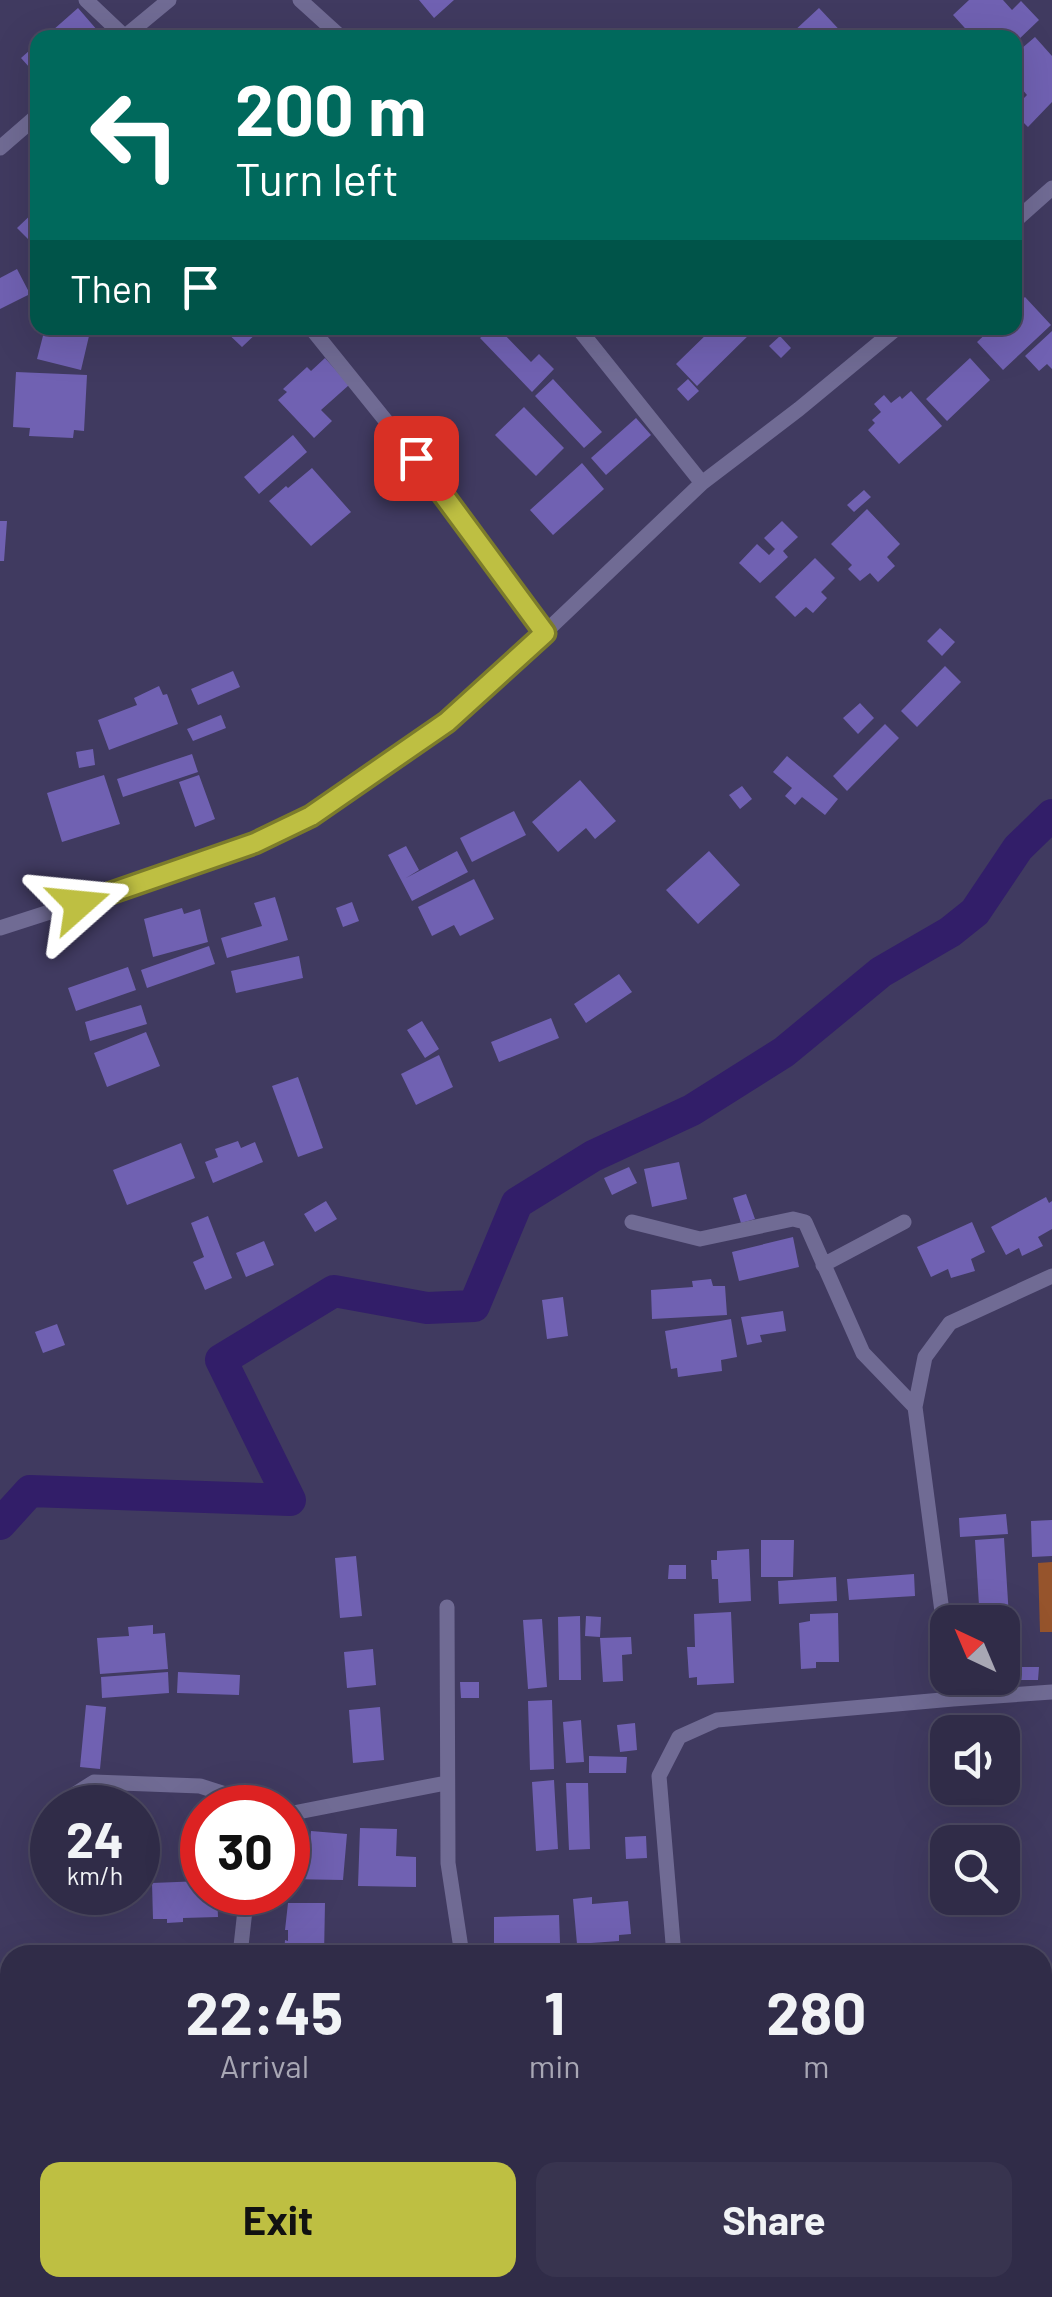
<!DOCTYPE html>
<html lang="en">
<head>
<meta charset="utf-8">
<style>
  body { margin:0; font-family:Barlow,sans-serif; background:#38344f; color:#f1f3f6; height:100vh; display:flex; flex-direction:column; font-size:38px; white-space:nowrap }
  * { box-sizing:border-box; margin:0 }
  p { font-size:32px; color:#a8a7b4 }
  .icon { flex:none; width:55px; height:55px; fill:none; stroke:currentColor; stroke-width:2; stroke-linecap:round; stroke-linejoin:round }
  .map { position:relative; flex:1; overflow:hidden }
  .drawer { position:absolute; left:0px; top:1945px; width:1052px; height:352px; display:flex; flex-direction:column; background:#302c48; border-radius:30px 30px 0 0; box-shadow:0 10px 40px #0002,0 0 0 2px #4b4860 }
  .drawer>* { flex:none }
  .banner { position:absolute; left:30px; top:30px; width:992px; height:305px; border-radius:20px; box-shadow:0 10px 40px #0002,0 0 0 2px #4b4860; background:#00695c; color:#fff; overflow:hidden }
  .needle { width:65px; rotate:316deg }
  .tools { position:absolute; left:930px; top:1605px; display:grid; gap:20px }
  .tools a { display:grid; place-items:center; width:90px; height:90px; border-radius:20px; background:#302c48; box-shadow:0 10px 40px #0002,0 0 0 2px #4b4860; font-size:50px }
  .speed { position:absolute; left:30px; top:1785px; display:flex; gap:20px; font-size:50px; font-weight:700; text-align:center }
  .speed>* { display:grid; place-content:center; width:130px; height:130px; border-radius:50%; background:#302c48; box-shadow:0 10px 40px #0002,0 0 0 2px #4b4860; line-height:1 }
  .speed small { font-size:25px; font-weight:400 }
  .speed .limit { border:15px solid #d22; background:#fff; color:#111 }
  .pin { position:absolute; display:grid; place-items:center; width:85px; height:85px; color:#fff; margin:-42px; border-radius:20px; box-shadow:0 5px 15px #0006 }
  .me { position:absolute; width:110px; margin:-55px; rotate:72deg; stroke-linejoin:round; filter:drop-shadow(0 0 8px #0008) }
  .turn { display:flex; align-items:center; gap:35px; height:210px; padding:0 40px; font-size:45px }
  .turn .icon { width:130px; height:130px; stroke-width:2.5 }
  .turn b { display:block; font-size:70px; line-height:85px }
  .then { display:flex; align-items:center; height:95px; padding:0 40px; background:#0003; gap:20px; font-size:38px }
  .eta { display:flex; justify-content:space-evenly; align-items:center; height:170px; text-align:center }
  .eta b { font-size:60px; font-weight:700; line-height:70px }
  .action { display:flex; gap:20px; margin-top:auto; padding:20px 40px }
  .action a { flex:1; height:115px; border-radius:20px; background:#bebf42; color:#111; font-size:40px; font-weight:700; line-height:115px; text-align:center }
  .action a+a { background:#38344f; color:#f1f3f6 }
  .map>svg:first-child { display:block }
  .green { fill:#96542c }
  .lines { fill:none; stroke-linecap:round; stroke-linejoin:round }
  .river { stroke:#321e69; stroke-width:32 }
  .building { fill:#7061b2 }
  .minor { stroke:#706b94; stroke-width:15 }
  .route-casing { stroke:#7c7c2b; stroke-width:25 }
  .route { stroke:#bebf42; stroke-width:18 }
</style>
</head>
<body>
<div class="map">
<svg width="1052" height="2297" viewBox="0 0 1052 2297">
  <rect width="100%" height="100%" fill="#403a60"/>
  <path class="green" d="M1052 1562V1632H1040L1038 1563Z"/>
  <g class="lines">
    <path class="river" d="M0 1524 30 1491 290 1500 221 1360 334 1291 427 1308 474 1306 517 1203 593 1156 692 1110 784 1052 881 972 950 932 975 912 1018 848 1052 815"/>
  </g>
  <path class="building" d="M419 0H454L434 18Z
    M969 0H1003L1012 10 1021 1 1039 20 1015 43V38H974L953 15Z
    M78 8 104 38H44Z
    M819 8 847 38H796L792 33Z
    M1035 37 1052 56V102L1028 127 1015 114V107L1027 95 1015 81V54Z
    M38 43V77L21 58Z
    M38 208V249L17 228Z
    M17 269 30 294 0 309V278Z
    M1025 297 1051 325 1003 370 977 342 992 328H1015V306Z
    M45 328H55L89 336 81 370 37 359Z
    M222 328H262L242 347Z
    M492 328H498L531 362 539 354 554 369 532 392 480 338Z
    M713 328H756L697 386 676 364Z
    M1052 331V369L1047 364 1039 371 1025 356Z
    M780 336 791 348 781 358 769 346Z
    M325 358 349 385 321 410 332 421 314 438 278 400 287 392 283 389 307 367 311 371Z
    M970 358 990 380 947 421 926 399Z
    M16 372 87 375 84 431 74 430 73 438 29 436 30 428 13 427Z
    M553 379 602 432 584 448 535 396Z
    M688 379 699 391 688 401 677 389Z
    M911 391 942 426 899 464 868 430 875 423 872 420 881 412 874 404 884 395 891 403 900 396 902 399Z
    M524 407 564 448 536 476 495 435Z
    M636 418 651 435 606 475 591 458Z
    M293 435 307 452 259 494 244 477Z
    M582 463 604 489 553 535 530 510Z
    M312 468 351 512 311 546 269 501 286 486 288 488Z
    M864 490 871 497 854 512 847 505Z
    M867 509 900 544 887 557 895 566 878 582 870 573 860 581 848 569 852 565 831 544Z
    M0 521H7L4 561H0Z
    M782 521 798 537 783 551 788 557 760 583 739 563 757 544 769 555 775 549 764 538Z
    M815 558 835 578 821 592 827 598 813 613 806 607 795 617 775 597Z
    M940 628 955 642 942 656 927 641Z
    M945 666 961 682 917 727 901 711Z
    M233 671 240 687 198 705 191 689Z
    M159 686 163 695 167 694 178 724 109 750 98 720 137 705 134 698Z
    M860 703 874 718 858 734 843 718Z
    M221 715 226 728 193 741 187 729Z
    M885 724 899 738 847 791 833 776Z
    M93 749 95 765 79 768 76 752Z
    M192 754 198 772 123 797 117 779Z
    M787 756 838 799 825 815 802 797 795 805 785 796 792 788 773 772Z
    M104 775 120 824 62 842 47 793Z
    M199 775 215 819 195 827 179 782Z
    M580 780 616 821 595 839 586 828 558 852 532 822Z
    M742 786 752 799 740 809 729 795Z
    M514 811 526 835 472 862 460 838Z
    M406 846 419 870 406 878 457 851 468 872 412 901 388 855Z
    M709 851 740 885 698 924 666 890Z
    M474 879 494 919 460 936 454 925 432 936 418 907Z
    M275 897 288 940 227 958 221 938 262 926 254 903Z
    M352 902 359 921 343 927 336 908Z
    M182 908 184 914 200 909 208 942 153 957 144 919Z
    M209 946 215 964 147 988 141 970Z
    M299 956 303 978 236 993 231 971Z
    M128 967 136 990 76 1011 68 988Z
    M619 974 632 992 586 1023 574 1004Z
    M141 1005 147 1024 90 1041 85 1022Z
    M551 1018 559 1038 499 1062 491 1042Z
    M422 1021 439 1049 425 1058 407 1030Z
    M146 1032 160 1066 107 1087 94 1053Z
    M439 1055 453 1087 416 1105 401 1074Z
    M298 1077 323 1148 298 1157 272 1086Z
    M238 1141 241 1148 255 1142 263 1162 213 1183 205 1162 218 1157 215 1149Z
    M181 1143 195 1178 127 1205 113 1170Z
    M679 1162 687 1199 652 1207 644 1169Z
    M629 1167 637 1183 612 1195 604 1178Z
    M746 1194 755 1219 741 1223 733 1198Z
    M1046 1197 1049 1203 1052 1201V1229L1038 1237 1043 1246 1022 1256 1019 1248 1006 1255 991 1227Z
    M326 1201 337 1219 315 1232 304 1214Z
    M208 1216 232 1278 205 1290 193 1262 204 1257 191 1223Z
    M972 1222 985 1252 971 1259 975 1271 951 1278 948 1269 931 1277 917 1247Z
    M793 1237 799 1267 739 1281 732 1252Z
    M264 1241 274 1265 246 1277 236 1253Z
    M711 1279 713 1286H725L727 1315 652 1319 651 1290 693 1287 692 1281Z
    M563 1297 568 1336 547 1339 542 1300Z
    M783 1311 786 1331 760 1335 762 1342 747 1345 741 1317Z
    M731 1319 737 1357 721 1360 722 1371 678 1377 677 1368 671 1369 665 1331Z
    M57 1324 65 1345 43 1353 35 1332Z
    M1006 1514 1008 1534 960 1537 959 1518Z
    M1052 1520V1556L1032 1557 1031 1521Z
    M1004 1538 1012 1665 1002 1666V1622H980L975 1540Z
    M761 1540H794L793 1577H761Z
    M749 1549 751 1601 719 1603 718 1579H712L711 1560H717V1551Z
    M356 1556 362 1616 340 1618 335 1558Z
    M669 1565H686V1579H668Z
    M914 1574 915 1596 849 1600 847 1579Z
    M836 1577 837 1601 779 1604 778 1581Z
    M731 1612 734 1683 697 1685V1677L689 1678 687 1647H695L694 1614Z
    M838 1613 839 1662H816V1668L801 1669 799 1623 810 1621V1614Z
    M580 1616 581 1680H559L558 1617Z
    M586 1616 601 1617 600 1637 585 1636Z
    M542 1619 547 1687 528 1689 523 1620Z
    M153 1625V1634L165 1633 168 1669 100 1674 97 1638 129 1636 128 1627Z
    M631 1637 632 1654 622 1655 623 1681 603 1682 600 1638Z
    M373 1649 376 1685 347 1688 344 1652Z
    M1011 1667H1039L1038 1680H1011Z
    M168 1672 169 1693 102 1698 101 1677Z
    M178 1672 240 1675 239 1695 177 1693Z
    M460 1682H479V1698H461Z
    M552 1700 554 1769 530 1770 528 1701Z
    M86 1705 106 1707 100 1769 80 1767Z
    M380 1707 384 1760 353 1763 349 1710Z
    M581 1720 584 1762 566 1763 563 1722Z
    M635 1723 637 1750 620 1752 617 1725Z
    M589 1756 627 1757 626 1773H589Z
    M554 1780 558 1849 536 1851 532 1782Z
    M566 1783H588L590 1849 569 1850Z
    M360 1828 397 1829 396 1856 416 1857V1887L358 1886Z
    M311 1831 347 1834 343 1880 288 1879V1843H310Z
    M646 1836 647 1858 626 1859 625 1837Z
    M202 1843V1869L182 1870V1844Z
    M202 1881V1892H217L218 1917 183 1918V1922L167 1923V1919H153L152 1883Z
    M60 1892H117L118 1898 61 1906Z
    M592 1897V1904L628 1901 631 1934 619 1935V1941L577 1944 573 1899Z
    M288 1903H325L324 1955H284L285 1940 288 1941V1930H285Z
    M559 1915 560 1943 494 1945V1917Z
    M10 2019V2053L0 2054V2020Z
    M10 2078V2125H7L3 2079Z
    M1052 2198V2238L1042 2239V2199Z
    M162 2288H210L214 2297H166Z
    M224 2288H256L259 2294 252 2297H228Z
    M401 2288H428L432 2297H405Z
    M436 2288H458L462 2297H440Z
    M824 2288H882V2297H859L858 2293 849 2292V2297H825Z"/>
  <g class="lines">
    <path class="minor" d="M86 0 125 37
      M300 0 342 38
      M123 38 169 0
      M0 148 38 115
      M1015 221 1052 188
      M311 328 440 488 545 633
      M578 328 702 483
      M0 928 177 871 255 843 311 816 447 722 497 678 702 483 799 409 897 328
      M632 1222 700 1239 793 1219 805 1222 863 1353 915 1407
      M823 1265 904 1222
      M447 1607 448 1863 462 1955
      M948 1657 915 1407 925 1357 950 1323 1052 1276
      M950 1678 953 1699
      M53 1808 94 1782 200 1786 225 1794 250 1808
      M288 1814 446 1783
      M240 1955 247 1892
      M674 1955 659 1776 679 1737 717 1720 953 1699 1052 1692
      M1042 2151 1052 2150
      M319 2288 324 2297
      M985 2288V2297"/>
  </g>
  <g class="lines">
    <defs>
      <path id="route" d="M79 904 255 843 311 816 447 722 545 633 416 458"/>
    </defs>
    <use href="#route" class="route-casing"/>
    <use href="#route" class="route"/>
  </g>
</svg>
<div class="tools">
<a><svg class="needle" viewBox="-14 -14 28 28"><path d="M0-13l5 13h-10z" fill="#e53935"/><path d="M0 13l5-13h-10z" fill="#a8a7b4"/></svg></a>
<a><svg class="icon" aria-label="sound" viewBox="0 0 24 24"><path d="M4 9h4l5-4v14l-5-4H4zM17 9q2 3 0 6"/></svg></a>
<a><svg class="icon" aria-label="search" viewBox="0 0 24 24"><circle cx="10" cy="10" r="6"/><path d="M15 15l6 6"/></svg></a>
</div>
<div class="speed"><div>24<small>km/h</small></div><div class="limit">30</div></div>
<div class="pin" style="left:416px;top:458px;background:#d93025"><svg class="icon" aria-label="arrive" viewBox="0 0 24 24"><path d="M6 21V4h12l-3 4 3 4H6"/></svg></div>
<svg class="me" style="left:79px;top:904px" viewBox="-20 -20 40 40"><path d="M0-17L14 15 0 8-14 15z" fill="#bebf42" stroke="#fff" stroke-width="4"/></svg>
<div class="banner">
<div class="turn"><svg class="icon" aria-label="left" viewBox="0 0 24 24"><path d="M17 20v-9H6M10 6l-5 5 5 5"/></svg><div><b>200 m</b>Turn left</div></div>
<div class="then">Then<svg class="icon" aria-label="arrive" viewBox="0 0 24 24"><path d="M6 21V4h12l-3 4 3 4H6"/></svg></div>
</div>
<section class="drawer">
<div class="eta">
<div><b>22:45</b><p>Arrival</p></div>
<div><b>1</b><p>min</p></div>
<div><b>280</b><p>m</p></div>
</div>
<div class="action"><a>Exit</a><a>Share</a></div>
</section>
</div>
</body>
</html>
